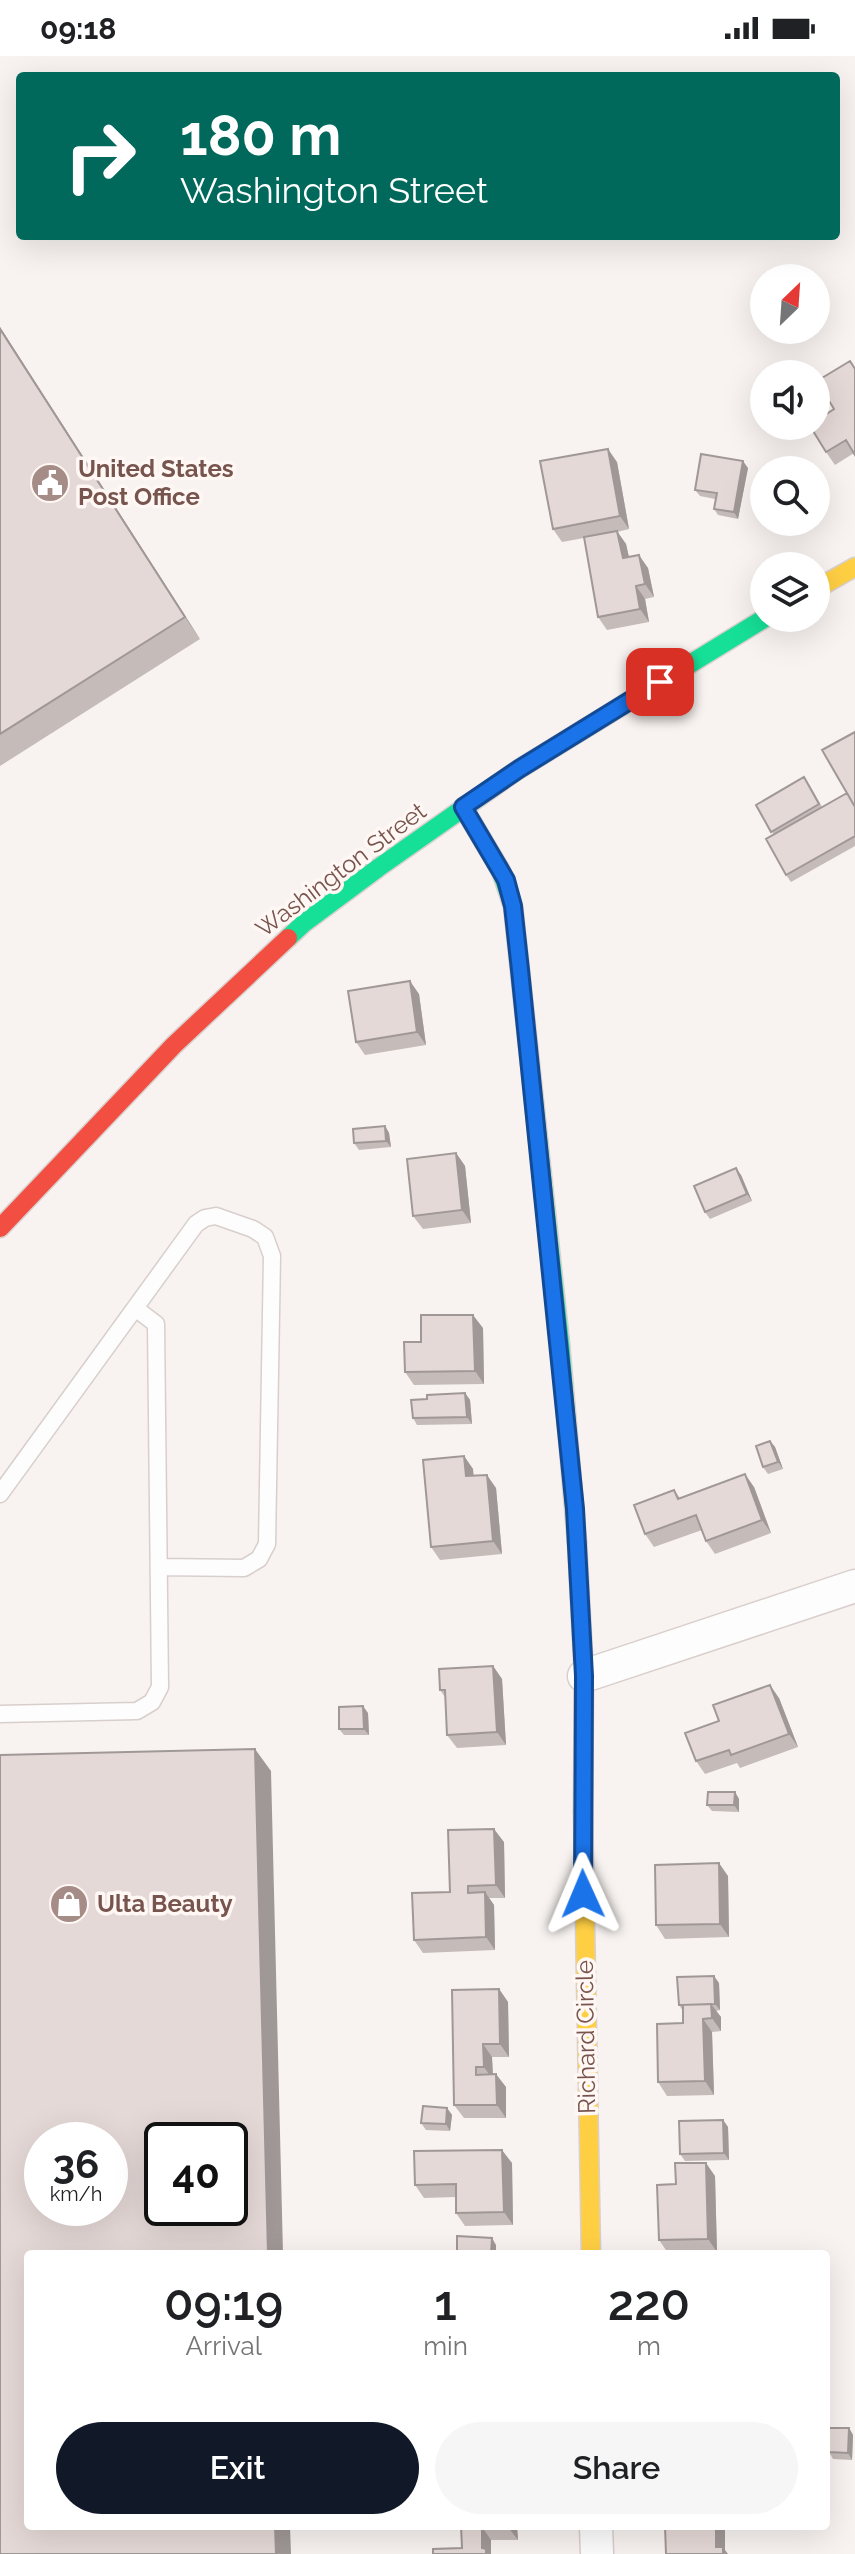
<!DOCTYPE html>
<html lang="en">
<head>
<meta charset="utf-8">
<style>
  body { margin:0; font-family:Raleway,sans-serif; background:#f6f6f6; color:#202124; height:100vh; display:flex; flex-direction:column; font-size:30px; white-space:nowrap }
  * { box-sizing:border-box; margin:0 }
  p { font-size:26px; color:#757577 }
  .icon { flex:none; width:44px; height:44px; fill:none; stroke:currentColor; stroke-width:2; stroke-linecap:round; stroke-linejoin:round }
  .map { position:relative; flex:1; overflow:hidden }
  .drawer { position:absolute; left:24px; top:2194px; width:806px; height:280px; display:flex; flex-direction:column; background:#fff; border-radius:8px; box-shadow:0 8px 32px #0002 }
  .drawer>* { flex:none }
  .guide { position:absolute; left:16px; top:16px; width:824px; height:168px; border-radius:8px; box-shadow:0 8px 32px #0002; background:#00695c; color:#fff; overflow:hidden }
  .needle { width:52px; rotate:25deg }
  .controls { position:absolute; left:750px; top:208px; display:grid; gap:16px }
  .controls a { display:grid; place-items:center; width:80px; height:80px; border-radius:50%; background:#fff; box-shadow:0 8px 32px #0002; font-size:40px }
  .speed { position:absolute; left:24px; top:2066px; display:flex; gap:16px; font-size:40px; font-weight:700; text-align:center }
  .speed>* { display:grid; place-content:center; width:104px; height:104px; border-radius:50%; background:#fff; box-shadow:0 8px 32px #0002; line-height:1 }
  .speed small { font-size:20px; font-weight:400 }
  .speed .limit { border:4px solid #111; border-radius:12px; background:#fff; color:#111 }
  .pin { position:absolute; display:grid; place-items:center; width:68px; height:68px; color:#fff; margin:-34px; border-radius:16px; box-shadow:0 4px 12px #0006 }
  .me { position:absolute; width:88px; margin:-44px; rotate:359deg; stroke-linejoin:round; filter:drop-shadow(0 0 6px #0008) }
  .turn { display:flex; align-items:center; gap:28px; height:168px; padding:0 32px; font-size:36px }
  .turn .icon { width:104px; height:104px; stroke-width:2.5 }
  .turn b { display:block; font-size:56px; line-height:68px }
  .eta { display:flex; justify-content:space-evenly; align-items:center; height:136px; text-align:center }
  .eta b { font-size:48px; font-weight:600; line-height:56px }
  .cta { display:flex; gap:16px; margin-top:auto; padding:16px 32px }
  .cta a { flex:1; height:92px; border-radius:48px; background:#111827; color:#fff; font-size:32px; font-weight:600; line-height:92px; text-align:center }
  .cta a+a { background:#f6f6f6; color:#202124 }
  .status { display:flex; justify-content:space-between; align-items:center; height:56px; padding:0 40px; background:#fff; direction:ltr }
  .status svg { height:22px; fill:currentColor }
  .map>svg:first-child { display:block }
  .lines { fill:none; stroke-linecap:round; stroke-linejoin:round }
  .lane-casing { stroke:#d8cfcc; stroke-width:19 }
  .street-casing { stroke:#d8cfcc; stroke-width:35 }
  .fast-casing { stroke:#d9d0cd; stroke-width:21 }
  .slow-casing { stroke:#d9d0cd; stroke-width:21 }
  .jam-casing { stroke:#d9d0cd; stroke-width:21 }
  .lane { stroke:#fefdfd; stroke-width:16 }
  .street { stroke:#fefdfd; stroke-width:32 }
  .fast { stroke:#16e098; stroke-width:18 }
  .slow { stroke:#ffcf43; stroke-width:18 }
  .jam { stroke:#f24e42; stroke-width:18 }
  .wall { fill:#c5bbb9 }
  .shaded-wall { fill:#a09896 }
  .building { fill:#e5d9d7; stroke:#a09896; stroke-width:2; fill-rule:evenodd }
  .route-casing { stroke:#114b97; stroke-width:20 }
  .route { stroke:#1a73e8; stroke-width:14 }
  .labels { text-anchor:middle; stroke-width:7; stroke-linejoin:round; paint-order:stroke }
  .poi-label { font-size:24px; font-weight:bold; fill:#78544e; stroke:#fef7f3; text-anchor:start }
  .street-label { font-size:24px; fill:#78544e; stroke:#fef7f3 }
</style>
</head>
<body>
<div class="status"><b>09:18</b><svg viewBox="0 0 49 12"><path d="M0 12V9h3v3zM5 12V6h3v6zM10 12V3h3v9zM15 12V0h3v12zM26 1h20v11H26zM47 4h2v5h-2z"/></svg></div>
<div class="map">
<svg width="855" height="2498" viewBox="0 0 855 2498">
  <rect width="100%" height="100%" fill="#f8f3f0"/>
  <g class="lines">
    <defs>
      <path id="lane" d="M0 1438 196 1168 205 1162 216 1160 253 1173 265 1181 272 1200 267 1488 259 1503 244 1512 159 1511
        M0 1658 137 1655 152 1646 160 1631 156 1268 135 1252"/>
      <path id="street" d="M584 1620 855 1530
        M596 2470 597 2498"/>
      <path id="fast" d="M463 751 501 815 513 850 560 1287 577 1486
        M288 882 304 867 378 812 519 713 765 562"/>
      <path id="slow" d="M816 533 855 511
        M583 1756 591 2198"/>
      <path id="jam" d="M0 1172 174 989 288 882
        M577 1486 584 1620 583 1756"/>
    </defs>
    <use href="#lane" class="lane-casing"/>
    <use href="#street" class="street-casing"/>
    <use href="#fast" class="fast-casing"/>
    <use href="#slow" class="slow-casing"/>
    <use href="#jam" class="jam-casing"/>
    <use href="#lane" class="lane"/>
    <use href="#street" class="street"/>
    <use href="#fast" class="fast"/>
    <use href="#slow" class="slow"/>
    <use href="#jam" class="jam"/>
  </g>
  <path class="wall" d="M0 271 200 583 0 710Z
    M850 305 854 397 835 409 826 396 834 353Z
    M617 406 629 473 617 476 626 488 629 501 648 512 654 541 645 543 649 566 607 574 598 561 584 482 562 486 553 473Z
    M748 412 738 463 718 459 714 453 715 443 700 440 695 434Z
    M855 676V790L791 826 786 819 774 779 756 749 809 728 822 751 847 737Z
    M419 938 426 989 365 999 356 986Z
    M385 1070 389 1077 391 1091 359 1094 354 1087Z
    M456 1097 465 1110 471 1167 423 1173 413 1160Z
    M741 1119 752 1145 710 1163 705 1156Z
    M483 1272 484 1328 414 1329 405 1316 421 1286Z
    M465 1337 470 1344 472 1368 417 1369 413 1362 427 1343Z
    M770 1385 775 1391 783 1413 768 1418 763 1411Z
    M464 1400 473 1413V1420L496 1432 502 1498 440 1504 431 1491Z
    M754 1431 771 1477 715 1498 706 1485 702 1474 654 1491 645 1478 674 1434 680 1442Z
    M493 1610 502 1623 506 1689 457 1692 447 1679 445 1641 440 1634Z
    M779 1642 798 1691 740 1712 737 1707 705 1718 696 1705Z
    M368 1657 369 1679H344L339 1673Z
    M735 1736 739 1743V1756L712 1755 707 1749Z
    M504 1786 505 1842H489L494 1849 495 1894 423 1897 414 1884 450 1836Z
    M728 1820 729 1881 665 1883 656 1869Z
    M719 1927 720 1954 716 1955 721 1961V1975L712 1976 714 2039 667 2040 658 2026 683 1967V1955L679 1949Z
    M499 1933 508 1946 509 2001H492L493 2018 506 2031V2062H464L454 2049Z
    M447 2052 452 2059 450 2075 426 2074 421 2067Z
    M723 2064 728 2071 729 2104 685 2105 680 2098Z
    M512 2107 513 2169 465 2170 456 2157V2141L424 2142 415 2129Z
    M715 2120 717 2196 668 2197 659 2184 676 2128Z
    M849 2372 853 2379 852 2404 833 2403 829 2396Z
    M461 2470H517L518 2484H491V2498H433L462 2492Z"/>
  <path class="shaded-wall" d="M0 271 200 583 185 561 0 273Z
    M608 393 617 406 629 473 620 460Z
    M743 405 748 412 738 463 734 456Z
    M617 475 626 488 632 515 623 502Z
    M639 499 648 512 654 541 645 528Z
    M636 530 645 543 649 566 640 553Z
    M410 925 419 938 426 989 417 976Z
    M385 1070 389 1077 391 1091 386 1085Z
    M456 1097 465 1110 471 1167 462 1154Z
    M736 1112 741 1119 752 1145 747 1138Z
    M473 1259 483 1272 484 1328 475 1315Z
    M465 1337 470 1344 472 1368 467 1361Z
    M770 1385 775 1391 783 1413 778 1406Z
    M464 1400 473 1413 475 1433 466 1420Z
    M745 1418 754 1431 771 1477 762 1464Z
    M487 1419 496 1432 502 1498 493 1485Z
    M493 1610 502 1623 506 1689 497 1676Z
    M770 1629 779 1642 798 1691 789 1678Z
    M363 1650 368 1657 369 1679 364 1673Z
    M255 1693 271 1715 283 2198H268Z
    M735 1736 739 1743V1756L734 1749Z
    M494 1773 504 1786 505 1842 496 1829Z
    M719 1807 728 1820 729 1881 720 1868Z
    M485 1836 494 1849 495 1894 486 1881Z
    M714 1920 719 1927 720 1954 715 1948Z
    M499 1933 508 1946 509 2001 500 1988Z
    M711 1948 721 1961V1975L712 1962Z
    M703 1963 712 1976 714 2039 705 2025Z
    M483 1988 492 2001 493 2024 484 2011Z
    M496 2018 506 2031V2062L497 2049Z
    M447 2052 452 2059 450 2075 446 2068Z
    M723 2064 728 2071 729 2104 724 2097Z
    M502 2094 512 2107 513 2169 504 2156Z
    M706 2107 715 2120 717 2196 708 2183Z
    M492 2182 496 2189V2198H491Z
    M849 2372 853 2379 852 2404 848 2397Z
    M275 2470H290L291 2498H276Z
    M508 2470H517L518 2484 508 2471Z
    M716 2470H725V2494L728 2498H721L716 2491Z
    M482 2471 491 2484V2498H486L482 2492Z"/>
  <path class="building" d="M0 273 185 561 0 678Z
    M850 305 855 313V399L846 384 826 396 810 370H816V365L834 353 817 325Z
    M608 393 620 460 553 473 540 405Z
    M701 398 743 405 734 456 714 453 717 437 695 434Z
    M617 475 623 502 639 499 645 528 636 530 640 553 598 561 584 481Z
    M855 676V751L822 694Z
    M804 721 819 748 771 776 756 749Z
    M847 737 855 751V780L786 819 766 783Z
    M410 925 417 976 356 986 348 935Z
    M385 1070 386 1085 354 1087 353 1073Z
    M456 1097 462 1154 413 1160 407 1103Z
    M736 1112 747 1138 705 1156 694 1130Z
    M421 1259H473L475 1315 405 1316 404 1286H421Z
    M465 1337 467 1361 413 1362 411 1344 427 1343V1339Z
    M770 1385 778 1406 763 1411 756 1390Z
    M464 1400 466 1420 487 1419 493 1485 431 1491 423 1404Z
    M745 1418 762 1464 706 1485 696 1459 645 1478 634 1449 674 1434 678 1443Z
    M493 1610 497 1676 447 1679 445 1634H440L439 1613Z
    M770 1629 789 1678 731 1699 729 1694 696 1705 685 1677 719 1665 713 1649Z
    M363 1650 364 1673H339V1651Z
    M255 1693 268 2198H28V2470H275L276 2498H0V1699ZM42 2084H110V2152H42ZM162 2084H230V2152H162Z
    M708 1736H735L734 1749H707Z
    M494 1773 496 1829 468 1830V1837L485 1836 486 1881 414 1884 412 1837 450 1836 448 1774Z
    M719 1807 720 1868 656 1869 655 1809Z
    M714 1920 715 1948 679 1949 677 1921Z
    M499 1933 500 1988H483L484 2011H476V2019L496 2018 497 2049H454L452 1934Z
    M711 1948 712 1962 703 1963 705 2025 658 2026 657 1968 683 1967V1949Z
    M423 2050 447 2052 446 2068 421 2067Z
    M723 2064 724 2097 680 2098 679 2065Z
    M502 2094 504 2156 456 2157V2128L415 2129 414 2095Z
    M675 2107H706L708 2183 659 2184 657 2129 676 2128Z
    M457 2180 492 2182 491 2198H457Z
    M362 2195 363 2198H342V2196Z
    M829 2372H849L848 2397 829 2396Z
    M461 2470H508V2471H482V2492L486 2493V2498H433V2493L462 2492Z
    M665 2470H716V2491H723V2498H666Z"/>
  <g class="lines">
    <defs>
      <path id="route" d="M583 1838 584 1620 575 1453 520 914 513 850 506 824 463 751 519 713 660 626"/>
    </defs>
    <use href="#route" class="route-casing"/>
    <use href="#route" class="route"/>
  </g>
  <defs>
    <symbol id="civic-disc" viewBox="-11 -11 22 22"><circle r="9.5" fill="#a58c87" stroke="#fef7f3"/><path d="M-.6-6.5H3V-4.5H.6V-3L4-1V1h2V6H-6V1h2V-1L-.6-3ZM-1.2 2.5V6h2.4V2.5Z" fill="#fff"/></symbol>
    <symbol id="shop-disc" viewBox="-11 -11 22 22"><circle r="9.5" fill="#a58c87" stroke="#fef7f3"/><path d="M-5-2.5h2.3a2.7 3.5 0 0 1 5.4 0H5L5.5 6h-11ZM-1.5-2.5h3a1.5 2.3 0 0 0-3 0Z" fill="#fff"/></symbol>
  </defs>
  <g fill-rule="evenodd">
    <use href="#civic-disc" x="28" y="405" width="44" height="44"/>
    <use href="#shop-disc" x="47" y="1826" width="44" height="44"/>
  </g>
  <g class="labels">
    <g class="poi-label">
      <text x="78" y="421">United States<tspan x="78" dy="28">Post Office</tspan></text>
      <text x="97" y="1856">Ulta Beauty</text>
    </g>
    <g class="street-label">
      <text transform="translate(341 814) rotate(-37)" y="8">Washington Street</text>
      <text transform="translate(586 1981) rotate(-91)" y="8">Richard Circle</text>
    </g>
  </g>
</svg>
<div class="controls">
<a><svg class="needle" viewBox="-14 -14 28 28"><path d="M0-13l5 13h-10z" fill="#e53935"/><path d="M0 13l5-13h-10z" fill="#757577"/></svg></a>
<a><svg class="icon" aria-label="sound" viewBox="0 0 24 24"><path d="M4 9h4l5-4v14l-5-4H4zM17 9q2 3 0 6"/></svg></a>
<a><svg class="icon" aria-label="search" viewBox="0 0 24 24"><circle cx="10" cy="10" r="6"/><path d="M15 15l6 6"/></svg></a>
<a><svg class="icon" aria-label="layers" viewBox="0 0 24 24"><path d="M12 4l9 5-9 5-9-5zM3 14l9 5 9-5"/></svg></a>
</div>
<div class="speed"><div>36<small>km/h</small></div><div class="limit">40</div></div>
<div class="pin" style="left:660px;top:626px;background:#d93025"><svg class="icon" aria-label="arrive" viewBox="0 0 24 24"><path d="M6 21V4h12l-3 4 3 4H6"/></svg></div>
<svg class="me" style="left:583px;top:1838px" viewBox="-20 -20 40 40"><path d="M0-17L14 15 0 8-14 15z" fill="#1a73e8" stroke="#fff" stroke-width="4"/></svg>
<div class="guide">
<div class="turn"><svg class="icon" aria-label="right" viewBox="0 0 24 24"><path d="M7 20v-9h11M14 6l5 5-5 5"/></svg><div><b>180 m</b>Washington Street</div></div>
</div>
<section class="drawer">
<div class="eta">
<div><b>09:19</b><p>Arrival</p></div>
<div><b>1</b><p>min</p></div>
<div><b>220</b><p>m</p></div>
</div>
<div class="cta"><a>Exit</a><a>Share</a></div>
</section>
</div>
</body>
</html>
